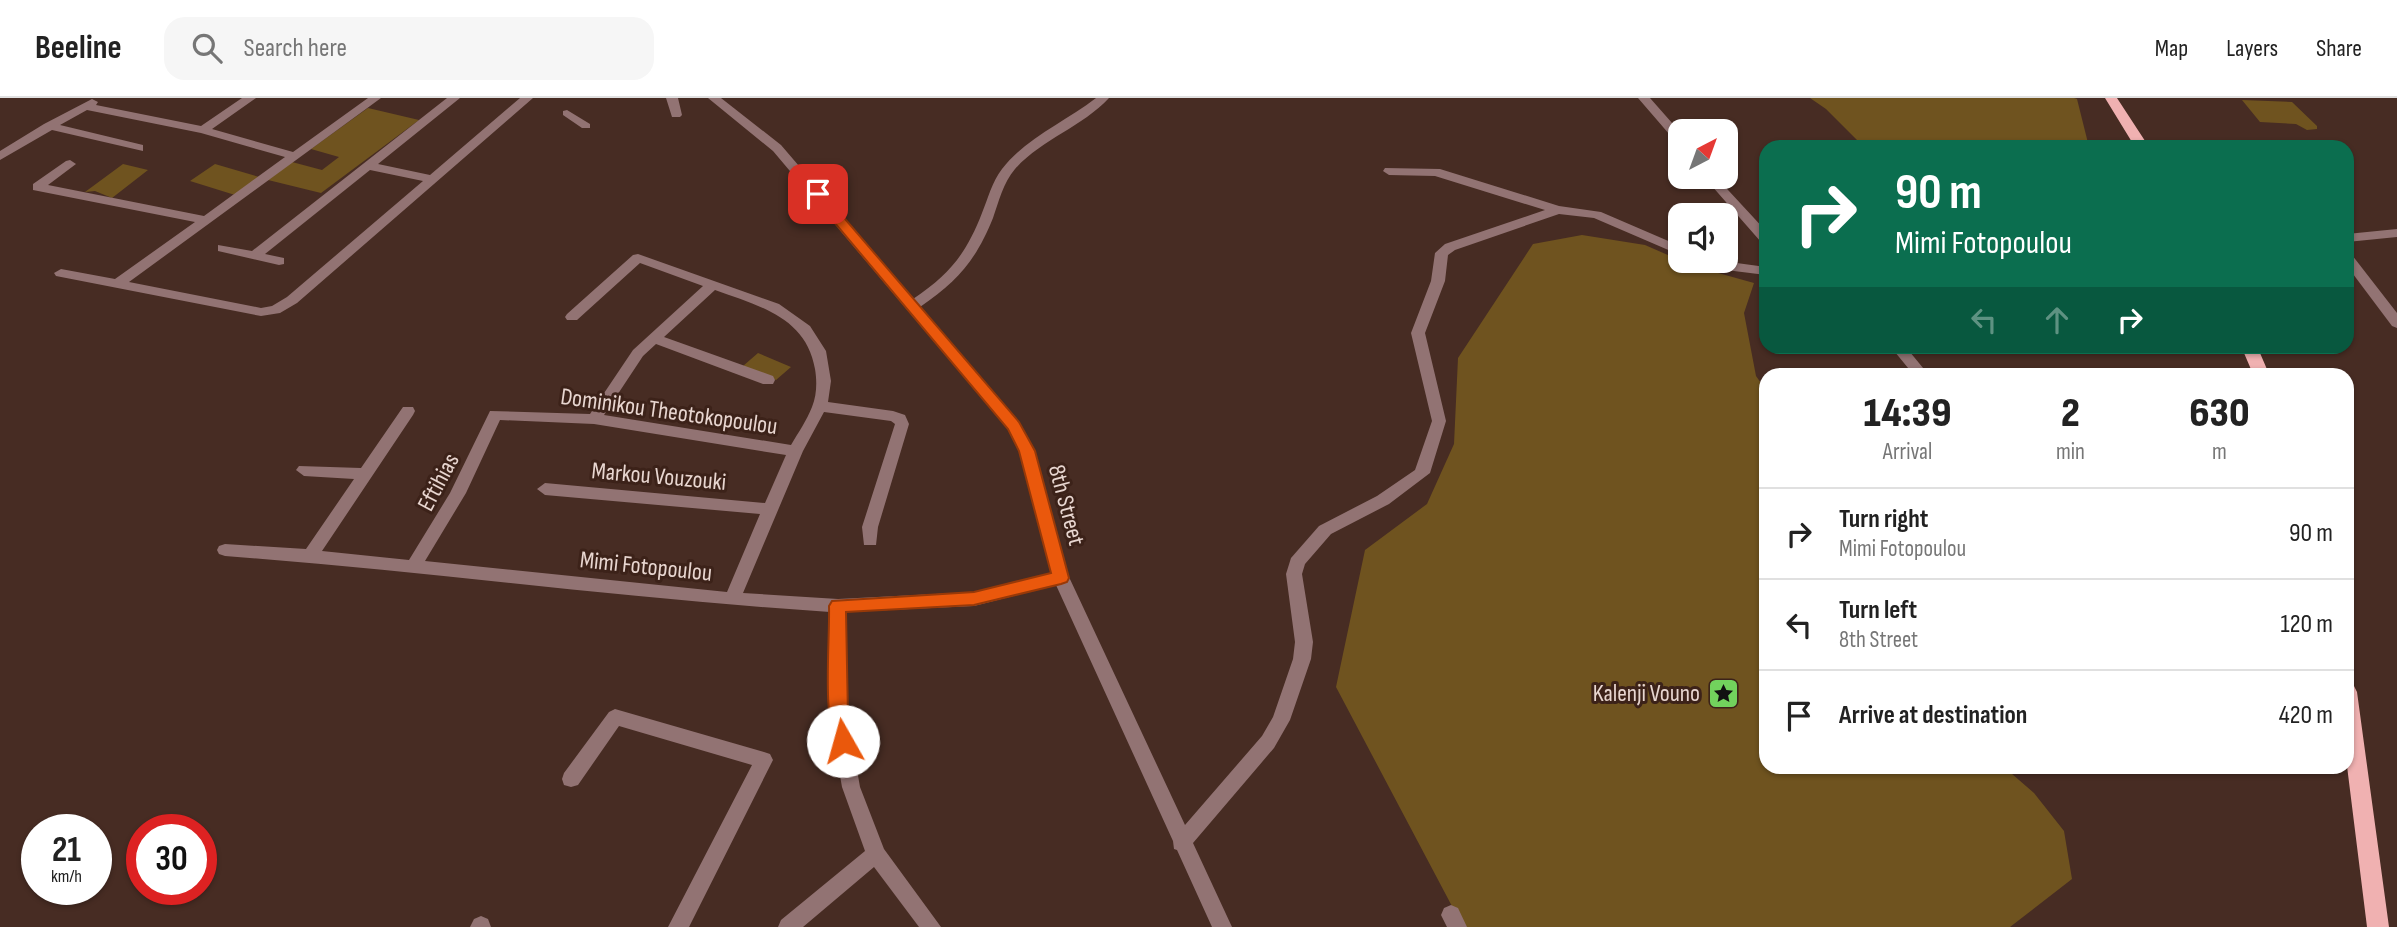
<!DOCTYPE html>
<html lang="en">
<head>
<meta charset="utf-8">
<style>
  body { margin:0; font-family:"Sofia Sans Condensed",sans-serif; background:#f6f6f6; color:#222; height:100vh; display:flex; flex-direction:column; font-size:26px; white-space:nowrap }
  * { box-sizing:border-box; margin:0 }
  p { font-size:23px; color:#767676 }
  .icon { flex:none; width:38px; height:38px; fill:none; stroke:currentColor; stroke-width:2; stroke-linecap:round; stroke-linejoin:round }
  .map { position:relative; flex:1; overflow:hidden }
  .sheet { position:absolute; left:1759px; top:270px; width:595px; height:406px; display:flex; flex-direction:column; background:#fff; border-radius:21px; box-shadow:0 2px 5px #0004 }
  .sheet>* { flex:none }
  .hud { position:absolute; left:1759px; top:42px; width:595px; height:214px; border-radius:21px; box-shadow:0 2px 5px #0004; background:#0b6e4f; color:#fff; overflow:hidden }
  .needle { width:46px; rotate:41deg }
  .tools { position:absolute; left:1668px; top:21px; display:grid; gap:14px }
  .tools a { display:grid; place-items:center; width:70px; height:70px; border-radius:14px; background:#fff; box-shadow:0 2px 5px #0004; font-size:35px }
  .speed { position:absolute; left:21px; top:716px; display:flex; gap:14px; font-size:35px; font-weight:700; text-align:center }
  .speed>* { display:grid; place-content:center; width:91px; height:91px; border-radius:50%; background:#fff; box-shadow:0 2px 5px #0004; line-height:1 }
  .speed small { font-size:18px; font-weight:400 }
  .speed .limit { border:10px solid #d22; background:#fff; color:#111 }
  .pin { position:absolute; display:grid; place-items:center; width:60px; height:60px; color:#fff; margin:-30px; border-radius:14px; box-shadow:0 4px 10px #0006 }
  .me { position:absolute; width:77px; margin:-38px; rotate:353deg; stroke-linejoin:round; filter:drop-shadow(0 0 5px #0008) }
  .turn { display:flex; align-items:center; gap:24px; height:147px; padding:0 21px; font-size:32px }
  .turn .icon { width:91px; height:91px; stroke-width:2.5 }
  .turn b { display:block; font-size:49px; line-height:60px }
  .lanes { display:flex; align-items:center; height:66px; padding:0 21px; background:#0003; justify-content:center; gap:35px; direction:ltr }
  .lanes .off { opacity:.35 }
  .eta { display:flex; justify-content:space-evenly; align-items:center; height:119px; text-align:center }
  .eta b { font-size:42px; font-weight:800; line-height:49px }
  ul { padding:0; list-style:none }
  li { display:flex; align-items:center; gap:21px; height:91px; padding:0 21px; border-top:2px solid #e0e0e0 }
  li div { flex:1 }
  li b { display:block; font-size:26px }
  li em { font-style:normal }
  header { display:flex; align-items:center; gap:42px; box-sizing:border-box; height:98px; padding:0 35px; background:#fff; border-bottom:2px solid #e0e0e0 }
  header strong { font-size:33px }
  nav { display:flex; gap:38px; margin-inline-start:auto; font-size:24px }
  .search { width:490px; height:63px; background:#f6f6f6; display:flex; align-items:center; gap:18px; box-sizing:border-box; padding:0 24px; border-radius:21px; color:#767676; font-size:26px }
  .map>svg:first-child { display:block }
  .green { fill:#6f531f }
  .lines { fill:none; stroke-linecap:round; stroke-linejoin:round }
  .minor { fill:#927373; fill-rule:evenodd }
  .major { fill:#f0b1b1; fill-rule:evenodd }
  .route { fill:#ea580c; stroke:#983908; stroke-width:2 }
  .labels { text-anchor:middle; stroke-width:6; stroke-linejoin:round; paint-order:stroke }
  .street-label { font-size:24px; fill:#e8d6d0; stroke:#3c2219 }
  .poi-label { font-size:24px; fill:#e8d6d0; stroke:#3c2219; text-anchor:end }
</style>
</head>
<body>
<header>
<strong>Beeline</strong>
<div class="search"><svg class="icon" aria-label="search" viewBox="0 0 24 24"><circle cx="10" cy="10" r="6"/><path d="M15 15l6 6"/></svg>Search here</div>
<nav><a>Map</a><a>Layers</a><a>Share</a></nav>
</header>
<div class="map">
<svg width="2397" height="829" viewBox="0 0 2397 829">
  <rect width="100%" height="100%" fill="#472c23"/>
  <path class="green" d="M1810 0H2074L2077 1 2089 49H1864L1826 11Z
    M2242 2 2292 4 2317 28V31L2307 32 2296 26 2260 24Z
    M368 10 419 22 321 95 268 82 292 64 322 72 339 59 311 51Z
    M123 66 148 72 112 100 95 93 85 94Z
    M215 66 259 79 235 97 190 83Z
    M1582 137 1645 147 1693 168 1754 185 1744 215 1756 278 1766 292V668L2004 669 2034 695 2064 733 2072 781 2010 829H1463L1336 589 1365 452 1427 406 1454 346 1458 260 1533 146Z
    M758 255 791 269 776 282 743 268Z"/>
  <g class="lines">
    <path class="minor" d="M242 0H256L212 31 293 54 368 0H381L129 184 261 210 272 208 287 199 423 83 370 72 265 156 284 160V166L279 167 218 153V147L252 153 447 0H460L378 66 430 77 520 0H533L297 205 280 215 261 218 56 178 54 175 61 171 115 181 195 124 33 92V86L66 63 70 62 76 66 48 87 204 118 285 59 201 35 87 12 60 27 143 47V53L52 32 0 62V53L44 26 92 1 98 4 96 7 201 28Z
      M666 0H678L682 17 680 19H672Z
      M708 0H721L781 47 913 201C950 176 966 156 982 115 988 100 992 84 1002 71 1026 40 1065 24 1096 0H1109C1082 29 1042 41 1015 71 1003 85 999 103 993 120 976 162 958 183 920 209L1019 324 1035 353 1069 479 1185 727 1262 638 1273 619 1293 561 1295 544 1286 476 1291 460 1319 428 1377 398 1415 372 1432 323 1411 235 1431 183 1435 155 1445 146 1545 112 1435 78 1389 77 1383 73 1385 70 1440 71 1559 108 1601 114 1680 148V157L1594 120 1559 116 1455 152 1448 157 1445 183 1425 235 1446 323 1430 375 1389 406 1331 436 1305 466 1302 476 1313 544 1311 561 1290 622 1274 650 1193 745 1232 829H1212L1177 752 1174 751 1173 743 1056 487 974 508 846 514 848 620 860 689 884 751 941 829H919L874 769 803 829H778L781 822 865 753 842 689 830 620V514C628 501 427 473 225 458L219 456 217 452 219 448 225 446 306 451 354 381 304 378 296 372 299 368 361 370 403 309H413L415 313 413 317 322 453 409 462 450 395 490 313 590 316 633 252 703 188 640 165 577 222H567L565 219 567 216 633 157 638 156 779 206 810 228 826 253 831 283 828 304 893 313 905 317 909 326 878 429 876 447H864L862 429 895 326 891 323 824 314 803 353 743 495 838 501 974 494 1052 475 1019 353 1008 331 773 53ZM715 192C759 208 806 219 815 271 817 283 817 297 812 309 807 322 798 335 791 347L604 317 643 258 656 246 763 286H773L775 282 773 278 664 239ZM500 322 594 326 786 357 765 405 545 385 537 391 545 397 760 416 727 494 425 463 466 395Z
      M1638 0H1650L1680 34V45L1676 44Z
      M567 12 590 26V30H582L563 17V13Z
      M1704 79H1716L1766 133V145L1761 144Z
      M2397 131V139L2347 144V136Z
      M2347 156 2352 157 2397 215V230L2392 228 2347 168Z
      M1700 163H1722L1766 169V177L1726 172 1702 166Z
      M1890 248H1905L1928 276H1913Z
      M615 611 764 654 770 656 773 662 689 829H668L752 667 619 628 578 687 571 689 564 687 562 681 564 675 609 614Z
      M1451 807 1458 810 1467 829H1447L1441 817 1444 810Z
      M481 818 488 821 491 829H470L474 821Z"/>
    <path class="major" d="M2105 0H2117L2149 49H2135Z
      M2241 248H2257L2269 276H2253Z
      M2347 586 2354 588 2357 594 2389 829H2367L2347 668Z"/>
  </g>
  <path class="route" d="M818 92 822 94 1019 324 1035 353 1069 480 1067 484 1061 486 974 507 846 514 848 620 852 643 850 649 843 651 837 649C822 619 830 543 829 508L832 503 974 494 1051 475 1019 353 1008 331 813 99 811 96Z"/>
  <defs>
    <symbol id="sight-square" viewBox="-11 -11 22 22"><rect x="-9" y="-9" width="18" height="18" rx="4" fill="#72d25d" stroke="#3c2219"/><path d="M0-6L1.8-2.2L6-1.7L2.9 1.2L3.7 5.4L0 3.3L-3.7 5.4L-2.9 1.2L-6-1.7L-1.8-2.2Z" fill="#111"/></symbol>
  </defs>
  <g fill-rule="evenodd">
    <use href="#sight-square" x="1706" y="578" width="35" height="35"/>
  </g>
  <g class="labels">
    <g class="street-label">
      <text transform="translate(669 313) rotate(8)" y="8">Dominikou Theotokopoulou</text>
      <text transform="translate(659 378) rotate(5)" y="8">Markou Vouzouki</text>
      <text transform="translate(438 384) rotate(-62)" y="8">Eftihias</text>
      <text transform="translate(1067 407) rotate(75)" y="8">8th Street</text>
      <text transform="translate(646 468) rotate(6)" y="8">Mimi Fotopoulou</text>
    </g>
    <g class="poi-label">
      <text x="1700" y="603">Kalenji Vouno</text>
    </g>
  </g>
</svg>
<div class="tools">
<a><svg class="needle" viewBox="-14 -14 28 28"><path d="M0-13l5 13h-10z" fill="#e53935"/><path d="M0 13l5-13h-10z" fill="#767676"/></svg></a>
<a><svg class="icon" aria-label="sound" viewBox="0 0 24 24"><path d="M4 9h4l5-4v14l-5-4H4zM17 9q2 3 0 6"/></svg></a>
</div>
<div class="speed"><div>21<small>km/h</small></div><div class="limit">30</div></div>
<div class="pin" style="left:818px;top:96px;background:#d93025"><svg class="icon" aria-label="arrive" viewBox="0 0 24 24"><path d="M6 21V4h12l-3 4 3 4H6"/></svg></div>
<svg class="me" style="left:843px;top:643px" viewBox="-20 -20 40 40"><circle r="19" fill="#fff"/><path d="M0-13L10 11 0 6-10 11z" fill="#ea580c"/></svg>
<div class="hud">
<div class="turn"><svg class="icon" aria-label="right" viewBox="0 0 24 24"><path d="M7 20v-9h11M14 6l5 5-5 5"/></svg><div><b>90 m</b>Mimi Fotopoulou</div></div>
<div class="lanes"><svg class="icon off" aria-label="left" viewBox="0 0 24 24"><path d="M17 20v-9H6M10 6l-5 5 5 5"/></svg><svg class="icon off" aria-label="ahead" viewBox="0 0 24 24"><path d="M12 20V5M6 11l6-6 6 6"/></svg><svg class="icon" aria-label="right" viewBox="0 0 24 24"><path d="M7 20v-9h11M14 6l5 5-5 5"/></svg></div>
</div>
<section class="sheet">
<div class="eta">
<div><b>14:39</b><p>Arrival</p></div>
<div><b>2</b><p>min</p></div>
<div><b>630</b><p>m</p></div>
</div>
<ul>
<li><svg class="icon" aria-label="right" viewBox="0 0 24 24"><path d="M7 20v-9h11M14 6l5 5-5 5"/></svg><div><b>Turn right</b><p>Mimi Fotopoulou</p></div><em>90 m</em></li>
<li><svg class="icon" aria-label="left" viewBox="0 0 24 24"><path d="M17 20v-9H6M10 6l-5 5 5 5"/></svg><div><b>Turn left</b><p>8th Street</p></div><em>120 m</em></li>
<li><svg class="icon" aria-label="arrive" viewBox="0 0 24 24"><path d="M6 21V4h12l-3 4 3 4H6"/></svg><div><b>Arrive at destination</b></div><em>420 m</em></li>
</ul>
</section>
</div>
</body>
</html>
